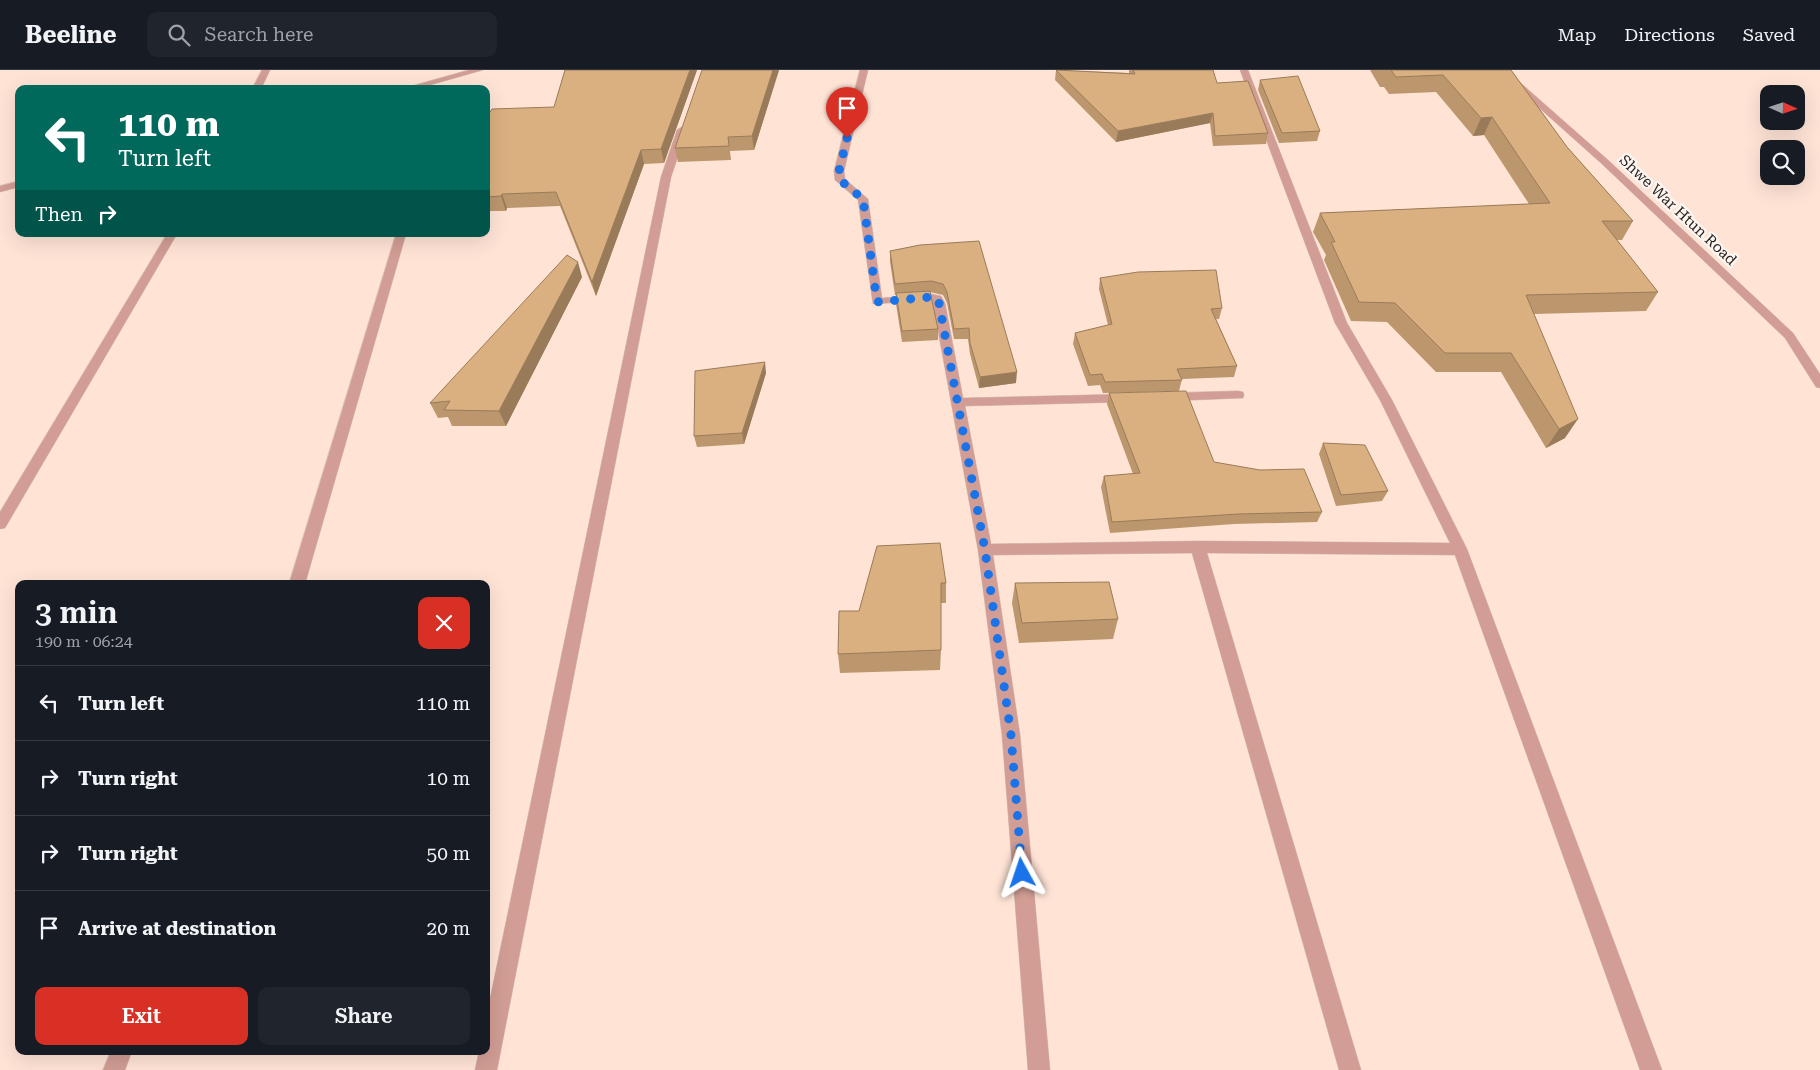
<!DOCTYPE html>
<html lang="en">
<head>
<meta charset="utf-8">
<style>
  body { margin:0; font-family:"Roboto Serif",serif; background:#20242c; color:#f1f3f6; height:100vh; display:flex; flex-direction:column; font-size:19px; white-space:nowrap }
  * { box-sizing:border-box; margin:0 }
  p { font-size:16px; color:#9ea1a6 }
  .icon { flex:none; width:28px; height:28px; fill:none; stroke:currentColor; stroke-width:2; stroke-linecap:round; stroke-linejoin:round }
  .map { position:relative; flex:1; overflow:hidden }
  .panel { position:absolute; left:15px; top:510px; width:475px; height:475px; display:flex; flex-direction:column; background:#171b24; border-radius:10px; box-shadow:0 5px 20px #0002 }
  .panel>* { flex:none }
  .banner { position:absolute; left:15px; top:15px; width:475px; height:152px; border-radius:10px; box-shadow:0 5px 20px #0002; background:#00695c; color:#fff; overflow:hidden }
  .needle { width:32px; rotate:93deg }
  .controls { position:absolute; left:1760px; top:15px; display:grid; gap:10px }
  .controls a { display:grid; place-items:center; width:45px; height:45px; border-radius:10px; background:#171b24; box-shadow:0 5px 20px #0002; font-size:25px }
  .pin { position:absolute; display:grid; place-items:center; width:42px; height:42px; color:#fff; margin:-51px -21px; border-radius:50% 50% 50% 0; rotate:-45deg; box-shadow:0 0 5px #0007 }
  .pin .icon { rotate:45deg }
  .me { position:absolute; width:55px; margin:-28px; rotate:355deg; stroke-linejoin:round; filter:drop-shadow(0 0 4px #0008) }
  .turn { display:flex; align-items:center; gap:18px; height:105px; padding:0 20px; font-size:22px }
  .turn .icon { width:65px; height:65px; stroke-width:2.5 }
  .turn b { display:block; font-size:35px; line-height:42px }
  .then { display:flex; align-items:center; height:48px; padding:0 20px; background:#0003; gap:10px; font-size:19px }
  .round { display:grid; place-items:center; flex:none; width:52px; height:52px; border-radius:10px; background:#20242c }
  .overview { display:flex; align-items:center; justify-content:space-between; height:85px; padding:0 20px }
  h1 { font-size:30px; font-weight:600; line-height:38px }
  .cta { display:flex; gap:10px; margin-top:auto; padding:10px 20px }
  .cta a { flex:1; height:58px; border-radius:10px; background:#d93025; color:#fff; font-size:20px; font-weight:600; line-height:58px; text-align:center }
  .cta a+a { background:#20242c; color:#f1f3f6 }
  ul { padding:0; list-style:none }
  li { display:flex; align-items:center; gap:15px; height:75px; padding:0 20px; border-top:1px solid #363941 }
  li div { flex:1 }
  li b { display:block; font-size:19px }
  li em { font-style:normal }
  header { display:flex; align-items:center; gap:30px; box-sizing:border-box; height:70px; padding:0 25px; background:#171b24; border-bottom:1px solid #363941 }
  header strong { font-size:24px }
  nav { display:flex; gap:28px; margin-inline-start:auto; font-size:18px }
  .search { width:350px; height:45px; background:#20242c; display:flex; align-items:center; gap:12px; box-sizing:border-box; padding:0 18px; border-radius:10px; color:#9ea1a6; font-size:19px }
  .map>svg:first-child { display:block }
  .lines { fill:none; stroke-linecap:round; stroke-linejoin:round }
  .minor-casing { stroke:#d9c1b5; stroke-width:1 }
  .minor { fill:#d19d94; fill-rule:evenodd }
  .wall { fill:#bc976e }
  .shaded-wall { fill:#997b5a }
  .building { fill:#dbb080; stroke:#997b5a }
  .route { stroke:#1a73e8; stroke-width:9; stroke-dasharray:0 16.2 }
  .labels { text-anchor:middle; stroke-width:4.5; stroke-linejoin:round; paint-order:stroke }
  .far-street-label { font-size:15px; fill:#2c221d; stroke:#fcf6f3 }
</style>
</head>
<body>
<header>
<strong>Beeline</strong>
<div class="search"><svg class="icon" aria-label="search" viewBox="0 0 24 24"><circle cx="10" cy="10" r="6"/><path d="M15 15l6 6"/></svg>Search here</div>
<nav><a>Map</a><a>Directions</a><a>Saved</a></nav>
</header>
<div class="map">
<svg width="1820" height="1000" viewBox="0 0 1820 1000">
  <rect width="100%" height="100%" fill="#ffe4d6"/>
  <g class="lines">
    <defs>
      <path id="minor" d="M262 0H270L261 19H252Z
        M469 0H483L416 19H401Z
        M860 0H868L844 101 845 109 868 129 882 228 931 224 941 226 945 233 963 328 1129 324 1135 328 1129 332 965 336 991 474 1198 471 1450 473 1380 330 1335 253 1240 0H1248L1347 253 1392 330 1467 479 1662 1000H1640L1455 485 1207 483 1361 1000H1339L1192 483 993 485 1020 665 1050 1000H1028L1002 665 978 480 933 233 931 230 873 234 858 130 835 110 834 101Z
        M1497 0H1506L1608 90 1793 263 1820 304V318L1816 317 1785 268 1602 94Z
        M682 57 687 60 671 107 497 1000H475L479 981H486V948L661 107 677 60Z
        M19 111V117L0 122V116Z
        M167 164H177L5 458 0 459V442Z
        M396 164H406L305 514H289Z
        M1238 321 1243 322 1244 325 1243 328 1169 331 1163 327 1169 323Z
        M111 981H132L125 1000H103Z"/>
    </defs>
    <use href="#minor" class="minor-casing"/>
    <use href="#minor" class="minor"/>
  </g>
  <path class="wall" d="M565 0H697L664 93 644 94 596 226 560 136 507 138 506 141H486V49L554 37Z
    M779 0 754 80 730 81 731 90 678 92 675 78Z
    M1056 0 1129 3V0H1213L1217 13 1268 63 1266 74 1213 76 1210 53 1116 72 1055 10Z
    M1370 0H1511L1567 77 1633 151 1622 170H1617L1658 222 1646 241 1534 244 1565 368 1546 378 1501 302H1436L1387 252 1351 251 1324 190 1326 185 1313 162 1320 143 1529 134 1484 65 1473 66 1436 22 1389 24 1384 17H1380Z
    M1260 10 1320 61 1317 71 1279 73 1258 20Z
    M920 175 1016 313 979 318 970 284 968 269H954L947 233 943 225 930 222 938 259V270L902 272 896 234V225H895L890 192V181Z
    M582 207 506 356H452L448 347 438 348 430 333Z
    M1100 208 1222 238 1219 249H1216L1237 296 1234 307 1182 309 1179 321 1103 323 1100 315 1088 316 1073 274 1075 263 1108 255 1099 219Z
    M766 303 744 374 697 377 694 366Z
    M1109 323 1214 392 1322 442 1317 452 1234 454 1110 463 1101 417 1104 406 1133 404 1107 334Z
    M1323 373 1388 421 1382 431 1336 436 1319 384Z
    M877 476 946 513V533H941V580L940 600 840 603 838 584 859 541Z
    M1015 513 1118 549 1113 569 1019 573 1012 533Z"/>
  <path class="shaded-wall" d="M690 0H697L664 93 661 79Z
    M773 0H779L754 80 752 66Z
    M1213 43 1210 53 1116 72 1118 61Z
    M1492 47 1484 65 1473 66 1481 48Z
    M641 80 644 94 596 226 592 212Z
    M502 124 507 138 506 141 501 126Z
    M578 192 582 207 506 356 499 341Z
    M765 292 766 303 744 374 742 363Z
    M1017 302 1016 313 979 318 980 307Z
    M1578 349 1565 368 1546 378 1559 359Z"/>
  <path class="building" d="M565 0H690L661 79 641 80 592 212 556 122 502 124 501 126 486 127V49L492 39 554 37Z
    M702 0H773L752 66 728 67 729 76 675 78Z
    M1056 0 1135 4 1133 0H1213L1217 13 1248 11 1268 63 1215 66 1213 43 1118 61Z
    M1391 0H1511L1567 77 1633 151H1602L1658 222 1526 225 1578 349 1559 359 1511 283H1445L1395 233 1359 232 1331 172H1335L1320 143 1550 133 1492 47 1481 48 1443 5 1396 7Z
    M1298 6 1320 61 1282 63 1260 10Z
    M979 171 1017 302 980 307 970 273 969 258 954 259 947 222 943 214 931 211 895 214 890 181 920 175Z
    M567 185 578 192 499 341 444 340 450 331 430 333Z
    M1216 200 1222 238 1211 239 1237 296 1177 299 1182 310 1105 312 1102 304 1090 305 1075 263 1112 254 1100 208 1138 202Z
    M930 221 938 259 902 261 896 223Z
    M765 292 742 363 694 366 695 301Z
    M1186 321 1214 392 1260 400 1304 399 1322 442 1238 444 1112 452 1104 406 1140 403 1109 323Z
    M1323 373 1365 375 1388 421 1341 425Z
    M940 473 946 513H941V580L838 584 839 541H859L877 476Z
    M1109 512 1118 549 1022 553 1015 513Z"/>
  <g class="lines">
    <path class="route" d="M847 68 839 101 840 110 863 129 877 232 931 227 937 228 939 233 985 480 1011 665 1022 803"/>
  </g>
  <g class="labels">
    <g class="far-street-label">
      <text transform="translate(1678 140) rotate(43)" y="5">Shwe War Htun Road</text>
    </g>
  </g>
</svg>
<div class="controls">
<a><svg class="needle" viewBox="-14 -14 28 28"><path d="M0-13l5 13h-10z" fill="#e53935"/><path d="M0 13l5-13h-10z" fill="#9ea1a6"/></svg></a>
<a><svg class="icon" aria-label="search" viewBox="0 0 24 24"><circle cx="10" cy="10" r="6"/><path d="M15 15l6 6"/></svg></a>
</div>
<div class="pin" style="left:847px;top:68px;background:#d93025"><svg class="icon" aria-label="arrive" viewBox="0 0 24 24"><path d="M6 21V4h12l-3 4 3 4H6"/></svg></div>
<svg class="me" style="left:1022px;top:803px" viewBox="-20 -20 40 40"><path d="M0-17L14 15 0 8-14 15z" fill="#1a73e8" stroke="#fff" stroke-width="4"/></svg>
<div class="banner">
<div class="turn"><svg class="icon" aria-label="left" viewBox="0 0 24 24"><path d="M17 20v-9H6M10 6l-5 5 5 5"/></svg><div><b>110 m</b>Turn left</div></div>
<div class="then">Then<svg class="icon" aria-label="right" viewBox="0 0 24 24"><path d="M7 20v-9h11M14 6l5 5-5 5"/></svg></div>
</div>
<section class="panel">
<div class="overview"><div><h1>3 min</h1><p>190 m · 06:24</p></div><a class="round" style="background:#d93025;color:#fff"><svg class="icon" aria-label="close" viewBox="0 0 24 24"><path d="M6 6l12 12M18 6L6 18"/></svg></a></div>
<ul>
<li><svg class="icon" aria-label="left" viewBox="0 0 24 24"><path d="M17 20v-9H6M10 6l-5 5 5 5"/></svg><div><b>Turn left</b></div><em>110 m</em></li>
<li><svg class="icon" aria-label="right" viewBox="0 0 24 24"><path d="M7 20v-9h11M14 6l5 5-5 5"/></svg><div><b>Turn right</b></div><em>10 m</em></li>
<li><svg class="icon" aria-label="right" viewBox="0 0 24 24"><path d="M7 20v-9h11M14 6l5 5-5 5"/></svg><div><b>Turn right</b></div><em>50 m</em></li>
<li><svg class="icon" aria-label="arrive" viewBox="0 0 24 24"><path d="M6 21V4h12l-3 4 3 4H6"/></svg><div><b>Arrive at destination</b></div><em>20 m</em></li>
</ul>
<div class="cta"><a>Exit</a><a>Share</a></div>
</section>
</div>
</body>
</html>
